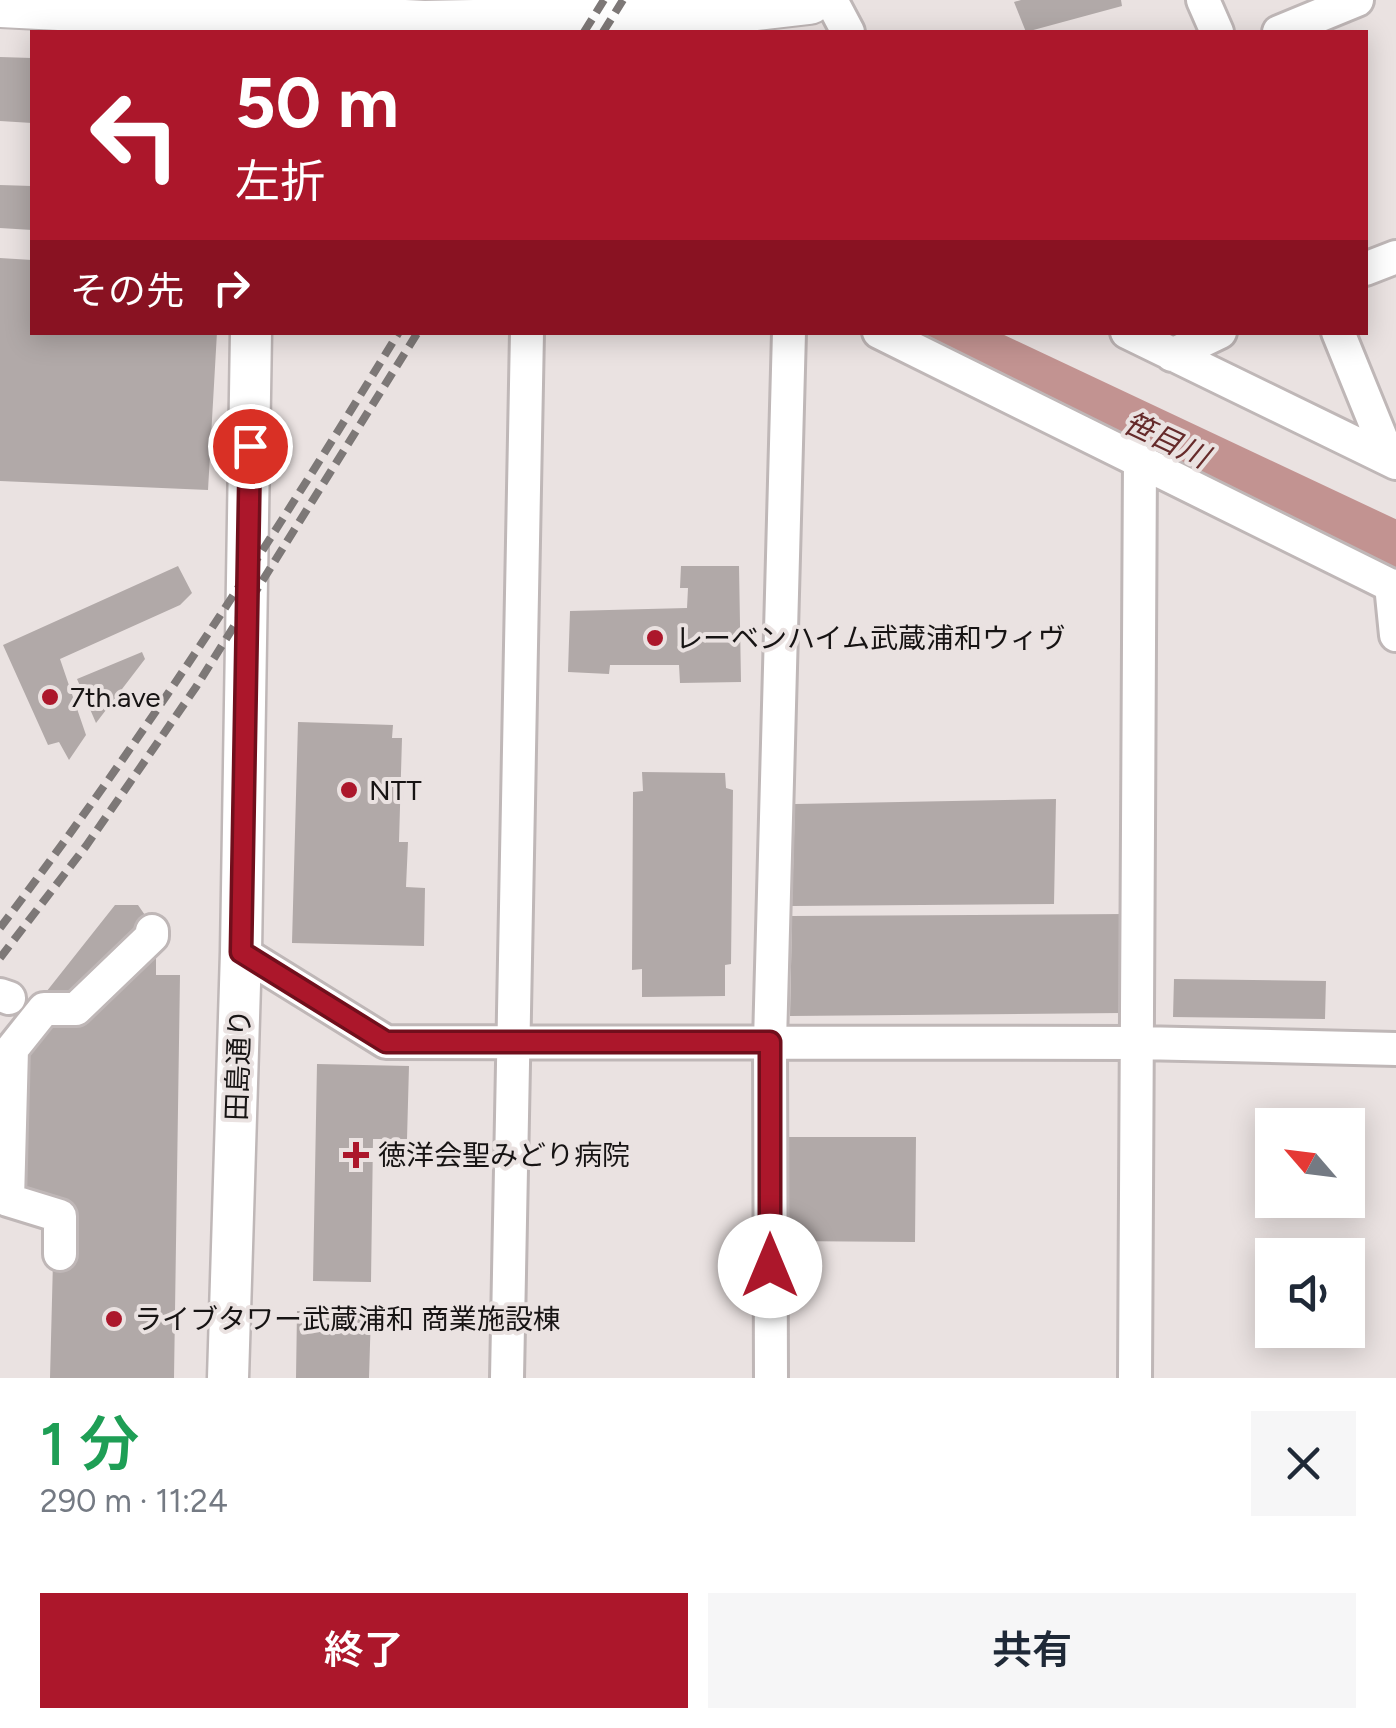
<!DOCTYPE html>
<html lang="ja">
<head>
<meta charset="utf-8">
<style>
  body { margin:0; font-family:Figtree,"Noto Sans JP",sans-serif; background:#f6f6f7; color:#1f2937; height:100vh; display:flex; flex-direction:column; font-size:38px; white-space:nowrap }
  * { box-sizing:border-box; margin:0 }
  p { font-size:32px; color:#747a83 }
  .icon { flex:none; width:55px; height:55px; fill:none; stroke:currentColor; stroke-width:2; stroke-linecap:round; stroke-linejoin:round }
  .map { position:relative; height:1378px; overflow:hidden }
  .sheet { display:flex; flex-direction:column; background:#fff; flex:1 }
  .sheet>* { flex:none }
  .guide { position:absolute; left:30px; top:30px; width:1338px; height:305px; border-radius:0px; box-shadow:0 5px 25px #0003; background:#ac172b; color:#fff; overflow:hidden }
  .needle { width:65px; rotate:298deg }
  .fabs { position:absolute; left:1255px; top:1108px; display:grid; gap:20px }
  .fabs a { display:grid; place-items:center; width:110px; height:110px; border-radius:0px; background:#fff; box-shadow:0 5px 25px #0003; font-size:50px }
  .pin { position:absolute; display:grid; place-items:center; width:85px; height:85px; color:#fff; margin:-42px; border:5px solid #fff; border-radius:50%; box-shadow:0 2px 10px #0007 }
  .me { position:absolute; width:110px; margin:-55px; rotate:0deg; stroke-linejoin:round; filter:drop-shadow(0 0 8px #0008) }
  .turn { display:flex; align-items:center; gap:35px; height:210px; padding:0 40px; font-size:45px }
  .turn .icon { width:130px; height:130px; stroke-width:2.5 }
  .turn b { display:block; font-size:70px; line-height:85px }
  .then { display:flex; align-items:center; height:95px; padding:0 40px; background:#0003; gap:20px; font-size:38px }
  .round { display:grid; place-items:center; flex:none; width:105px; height:105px; border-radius:0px; background:#f6f6f7 }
  .headline { display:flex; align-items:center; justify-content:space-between; height:170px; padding:0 40px }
  h1 { font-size:60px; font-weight:600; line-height:75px; color:#1e9e55 }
  .primary-button { display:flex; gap:20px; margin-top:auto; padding:20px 40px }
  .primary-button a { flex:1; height:115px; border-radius:0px; background:#ac172b; color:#fff; font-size:40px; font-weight:600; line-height:115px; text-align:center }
  .primary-button a+a { background:#f6f6f7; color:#1f2937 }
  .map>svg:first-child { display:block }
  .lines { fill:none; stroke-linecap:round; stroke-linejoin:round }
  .river { stroke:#c29391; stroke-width:52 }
  .building { fill:#b1a9a8 }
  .minor-casing { stroke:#bfb7b7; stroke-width:38 }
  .major-casing { stroke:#bfb7b7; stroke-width:45 }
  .highway-casing { stroke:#bfb7b7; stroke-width:52 }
  .minor { stroke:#fff; stroke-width:32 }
  .major { stroke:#fff; stroke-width:40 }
  .highway { stroke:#fff; stroke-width:48 }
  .rail { stroke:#7d7877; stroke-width:8; stroke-dasharray:15 8; stroke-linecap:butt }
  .route-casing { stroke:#700f1c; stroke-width:25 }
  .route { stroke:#ac172b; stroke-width:18 }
  .poi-dot { fill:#ac172b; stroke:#eae2e1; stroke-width:4 }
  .labels { text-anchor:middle; stroke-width:8; stroke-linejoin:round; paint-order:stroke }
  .poi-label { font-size:28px; fill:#171414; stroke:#eae2e1; text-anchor:start }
  .street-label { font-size:28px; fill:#171414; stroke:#eae2e1 }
  .water-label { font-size:30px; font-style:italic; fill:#662b2b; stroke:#eae2e1 }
</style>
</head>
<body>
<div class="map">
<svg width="1396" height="1378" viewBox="0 0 1396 1378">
  <rect width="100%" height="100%" fill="#eae2e1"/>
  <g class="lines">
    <path class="river" d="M937 332 1396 548"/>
  </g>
  <path class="building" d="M1021 0H1121L1122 6 1026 32 1014 2Z
    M0 57 32 58V123L0 121Z
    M0 185 32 186V230L0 228Z
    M0 258 32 260V332H217L208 490 0 481Z
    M178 566 192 593 180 605 60 659 86 735 69 760 59 742 48 745 3 645Z
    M681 566H739L741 682 680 683 679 665H610L609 674 568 672 570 611 687 608 688 588H680Z
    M142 652 145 659 96 723 77 679Z
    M298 722 393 725 392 738H402L399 842H408L406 887 425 888 424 946 292 943Z
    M642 772 725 773 726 788 733 790 731 964 725 965V996L642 997V969L632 970 633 792 643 791Z
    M1056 799 1054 904 792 906 795 804Z
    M115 905H138L156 931V975H180L174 1378H50L54 1222 0 1205 20 1025Z
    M1125 914 1121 1013 790 1016 792 916Z
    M1174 979 1326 981 1325 1019 1173 1017Z
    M317 1064 409 1066 407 1139H373L371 1282 313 1281Z
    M785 1137H916L915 1242 784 1241Z
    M297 1311 371 1312 369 1378H296Z"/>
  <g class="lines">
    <defs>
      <path id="minor" d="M831 0 848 32
        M1203 0 1217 32
        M1279 32 1357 0
        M1365 269 1396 257
        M879 332 1396 588
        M1127 332 1396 463
        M1338 332 1390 460
        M1172 355 1220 332
        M1391 585 1396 635
        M241 952 386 1042 1138 1043 1396 1049
        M0 995 9 998
        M60 1254V1216L8 1200 12 1049 44 1009H76L152 936V931
        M507 1378 527 332
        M771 1378 770 1042 789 332
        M1135 1378 1140 461"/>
      <path id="major" d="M228 1378 241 952 251 332"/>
      <path id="highway" d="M0 3 424 25 624 21 809 0"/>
    </defs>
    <use href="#minor" class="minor-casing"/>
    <use href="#major" class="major-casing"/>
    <use href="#highway" class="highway-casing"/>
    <use href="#minor" class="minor"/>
    <use href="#major" class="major"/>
    <use href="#highway" class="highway"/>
    <path class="rail" d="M584 32 604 0
      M603 32 623 0
      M0 928C145 737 274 537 399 332
      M0 958 86 846 196 687 418 332"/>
  </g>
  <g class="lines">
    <defs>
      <path id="route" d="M250 446 241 952 386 1042H770V1266"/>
    </defs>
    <use href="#route" class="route-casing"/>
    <use href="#route" class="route"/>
  </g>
  <g class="poi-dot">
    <circle cx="655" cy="638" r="10"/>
    <circle cx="50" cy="697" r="10"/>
    <circle cx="349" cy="790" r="10"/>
    <path d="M351 1140h10v10h10v10h-10v10h-10v-10h-10v-10h10z"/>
    <circle cx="114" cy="1319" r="10"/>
  </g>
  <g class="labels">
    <g class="poi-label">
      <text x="675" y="648">レーベンハイム武蔵浦和ウィヴ</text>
      <text x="70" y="707">7th.ave</text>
      <text x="369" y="800">NTT</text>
      <text x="378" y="1165">徳洋会聖みどり病院</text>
      <text x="134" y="1329">ライブタワー武蔵浦和 商業施設棟</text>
    </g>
    <g class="street-label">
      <text transform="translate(238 1065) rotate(-88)" y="10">田島通り</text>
    </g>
    <g class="water-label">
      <text transform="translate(1166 440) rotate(25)" y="10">笹目川</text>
    </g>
  </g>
</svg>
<div class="fabs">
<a><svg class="needle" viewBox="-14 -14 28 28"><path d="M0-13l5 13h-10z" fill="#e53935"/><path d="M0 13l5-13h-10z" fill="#747a83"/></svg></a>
<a><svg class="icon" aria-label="sound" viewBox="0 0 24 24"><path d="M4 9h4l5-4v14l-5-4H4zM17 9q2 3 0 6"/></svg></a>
</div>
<div class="pin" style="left:250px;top:446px;background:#d93025"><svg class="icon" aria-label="arrive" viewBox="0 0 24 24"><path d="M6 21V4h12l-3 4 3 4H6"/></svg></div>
<svg class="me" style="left:770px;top:1266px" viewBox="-20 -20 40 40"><circle r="19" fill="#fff"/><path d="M0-13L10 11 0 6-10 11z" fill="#ac172b"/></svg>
<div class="guide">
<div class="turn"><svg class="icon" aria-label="left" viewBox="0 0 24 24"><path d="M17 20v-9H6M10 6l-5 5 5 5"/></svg><div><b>50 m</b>左折</div></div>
<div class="then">その先<svg class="icon" aria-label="right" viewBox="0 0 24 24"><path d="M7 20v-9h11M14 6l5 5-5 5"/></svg></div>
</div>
</div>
<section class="sheet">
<div class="headline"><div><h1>1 分</h1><p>290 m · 11:24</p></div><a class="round"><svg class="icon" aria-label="close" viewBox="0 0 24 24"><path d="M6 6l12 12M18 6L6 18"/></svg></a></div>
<div class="primary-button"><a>終了</a><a>共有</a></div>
</section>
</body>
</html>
